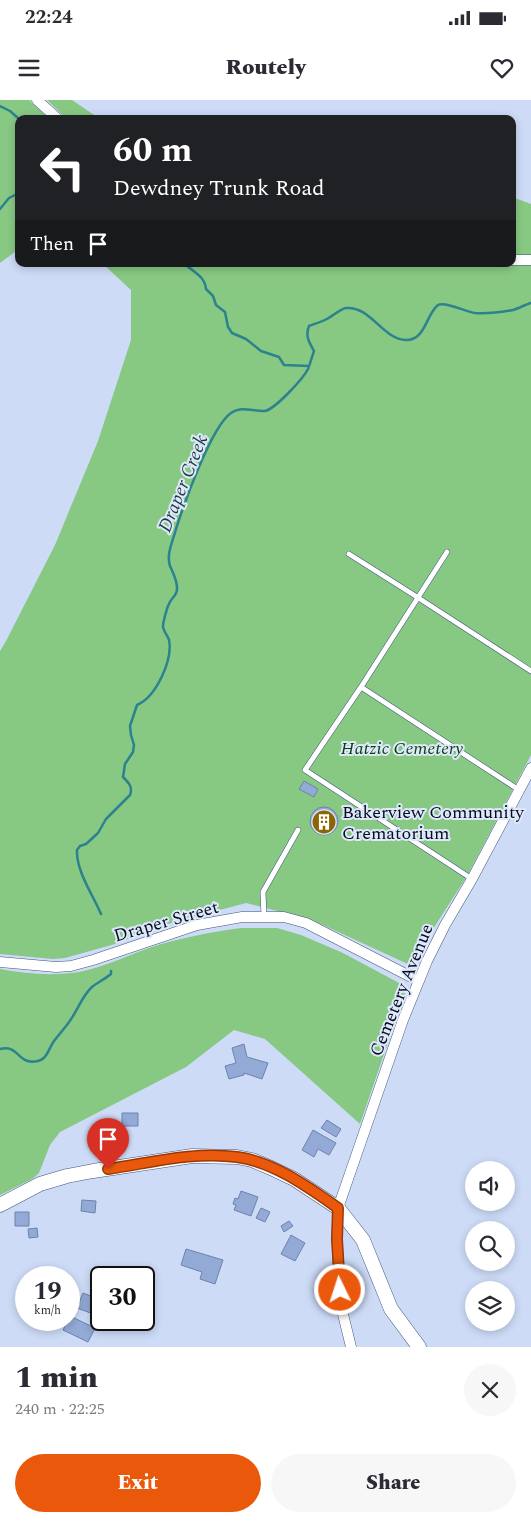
<!DOCTYPE html>
<html lang="en">
<head>
<meta charset="utf-8">
<style>
  body { margin:0; font-family:Spectral,serif; background:#f7f7f7; color:#2b2b33; height:100vh; display:flex; flex-direction:column; font-size:19px; white-space:nowrap }
  * { box-sizing:border-box; margin:0 }
  p { font-size:16px; color:#7c7c81 }
  .icon { flex:none; width:28px; height:28px; fill:none; stroke:currentColor; stroke-width:2; stroke-linecap:round; stroke-linejoin:round }
  .map { position:relative; height:1247px; overflow:hidden }
  .panel { display:flex; flex-direction:column; background:#fff; flex:1 }
  .panel>* { flex:none }
  .banner { position:absolute; left:15px; top:15px; width:501px; height:152px; border-radius:10px; box-shadow:0 2px 8px #0003; background:#202124; color:#fff; overflow:hidden }
  .tools { position:absolute; left:465px; top:1061px; display:grid; gap:10px }
  .tools a { display:grid; place-items:center; width:50px; height:50px; border-radius:50%; background:#fff; box-shadow:0 2px 8px #0003; font-size:25px }
  .speed { position:absolute; left:15px; top:1166px; display:flex; gap:10px; font-size:25px; font-weight:700; text-align:center }
  .speed>* { display:grid; place-content:center; width:65px; height:65px; border-radius:50%; background:#fff; box-shadow:0 2px 8px #0003; line-height:1 }
  .speed small { font-size:12px; font-weight:400 }
  .speed .limit { border:2px solid #111; border-radius:8px; background:#fff; color:#111 }
  .pin { position:absolute; display:grid; place-items:center; width:42px; height:42px; color:#fff; margin:-51px -21px; border-radius:50% 50% 50% 0; rotate:-45deg; box-shadow:0 0 5px #0007 }
  .pin .icon { rotate:45deg }
  .me { position:absolute; width:55px; margin:-28px; rotate:356deg; stroke-linejoin:round; filter:drop-shadow(0 0 4px #0008) }
  .turn { display:flex; align-items:center; gap:18px; height:105px; padding:0 15px; font-size:22px }
  .turn .icon { width:65px; height:65px; stroke-width:2.5 }
  .turn b { display:block; font-size:35px; line-height:42px }
  .then { display:flex; align-items:center; height:48px; padding:0 15px; background:#0003; gap:10px; font-size:19px }
  .round { display:grid; place-items:center; flex:none; width:52px; height:52px; border-radius:26px; background:#f7f7f7 }
  .head { display:flex; align-items:center; justify-content:space-between; height:85px; padding:0 15px }
  h1 { font-size:30px; font-weight:800; line-height:38px }
  .cta { display:flex; gap:10px; margin-top:auto; padding:10px 15px }
  .cta a { flex:1; height:58px; border-radius:30px; background:#ea580c; color:#fff; font-size:20px; font-weight:800; line-height:58px; text-align:center }
  .cta a+a { background:#f7f7f7; color:#2b2b33 }
  .status { display:flex; justify-content:space-between; align-items:center; height:35px; padding:0 25px; background:#fff; direction:ltr }
  .status svg { height:14px; fill:currentColor }
  header { display:flex; justify-content:space-between; align-items:center; height:65px; padding:0 15px; background:#fff; font-size:22px; font-weight:800 }
  .map>svg:first-child { display:block }
  .green { fill:#87c883 }
  .lines { fill:none; stroke-linecap:round; stroke-linejoin:round }
  .stream { stroke:#2c828e; stroke-width:2.5 }
  .building { fill:#93aad6; stroke:#6d83ac }
  .service-casing { stroke:#41557b; stroke-width:6 }
  .minor-casing { stroke:#41557b; stroke-width:11 }
  .secondary-casing { stroke:#41557b; stroke-width:15 }
  .service { stroke:#fff; stroke-width:5 }
  .minor { stroke:#fff; stroke-width:10 }
  .secondary { stroke:#fff; stroke-width:14 }
  .route-casing { stroke:#983908; stroke-width:12 }
  .route { stroke:#ea580c; stroke-width:9 }
  .labels { text-anchor:middle; stroke-width:4; stroke-linejoin:round; paint-order:stroke }
  .park-label { font-size:18px; font-style:italic; fill:#0b400c; stroke:#dee8fb }
  .poi-label { font-size:18px; fill:#050b1a; stroke:#dee8fb; text-anchor:start }
  .street-label { font-size:18px; fill:#050b1a; stroke:#dee8fb }
  .water-label { font-size:19px; font-style:italic; fill:#1f393c; stroke:#dee8fb }
</style>
</head>
<body>
<div class="status"><b>22:24</b><svg viewBox="0 0 49 12"><path d="M0 12V9h3v3zM5 12V6h3v6zM10 12V3h3v9zM15 12V0h3v12zM26 1h20v11H26zM47 4h2v5h-2z"/></svg></div>
<header><svg class="icon" aria-label="menu" viewBox="0 0 24 24"><path d="M4 6h16M4 12h16M4 18h16"/></svg>Routely<svg class="icon" aria-label="heart" viewBox="0 0 24 24"><path d="M12 20l-8-8c-3-5 5-10 8-4 3-6 11-1 8 4z"/></svg></header>
<div class="map">
<svg width="531" height="1247" viewBox="0 0 531 1247">
  <rect width="100%" height="100%" fill="#cddbf7"/>
  <path class="green" d="M0 0H29L50 19H19V149L0 163Z
    M47 0H72L100 19H67Z
    M512 97 531 104V155L513 156Z
    M103 164H437L477 166 531 164V655L467 776 410 865 312 820 246 803 160 826 115 844 65 858 53 859 0 854V551L6 541 55 445 98 341 131 240V190Z
    M241 828H277L301 835 343 853 401 884 405 893 360 1024 265 939 234 930 186 967 60 1032 50 1045 39 1073 32 1079 0 1095V869C27 874 53 876 79 872 105 867 130 854 155 846 184 837 212 832 241 828Z"/>
  <g class="lines">
    <path class="stream" d="M0 6 10 11 19 19
      M0 109 9 98 19 93
      M185 164C193 172 205 176 206 189L213 196 216 205 225 212 228 227 232 233 246 239 261 251 279 257 284 265 309 266
      M101 814C93 795 76 771 77 750L80 746 86 744 98 733 106 719 130 695C133 687 129 683 123 677L125 664 133 652 134 645 131 635 130 626 137 605C156 597 173 560 169 540 168 536 163 531 163 526 163 523 167 507 169 504 171 498 178 495 177 488 177 480 173 473 170 466 166 454 173 441 176 429 184 404 211 327 231 313 242 305 253 312 265 311 275 309 303 279 308 269 310 264 312 257 314 251 309 242 305 236 309 226 314 224 321 222 327 219 333 216 340 209 346 208 371 206 382 239 406 240 426 240 426 214 438 205 445 201 466 212 475 213 487 214 502 212 513 210 519 208 525 205 531 203
      M0 949C19 944 18 966 38 961 47 959 49 948 54 941 60 933 68 925 73 916 79 907 83 895 92 887 98 882 105 879 111 874V871"/>
  </g>
  <path class="building" d="M304 681 318 689 314 697 299 689Z
    M310 721a14 14 0 1 1 28 0a14 14 0 1 1-28 0Z
    M244 944 247 957 268 963 262 979 244 973V975L229 979 225 966 236 963 232 948Z
    M122 1013H138V1026H122Z
    M327 1020 341 1029 336 1037 321 1028Z
    M104 1022H113V1031L121 1030V1039H105Z
    M313 1030 336 1043 329 1055 318 1049 314 1057 302 1050Z
    M241 1091 258 1097 251 1116 234 1110 236 1105 233 1104 235 1098 238 1099Z
    M82 1100 96 1101 95 1113 81 1111Z
    M261 1108 270 1112 265 1122 256 1118Z
    M15 1112H29V1126H15Z
    M289 1121 293 1126 284 1132 281 1126Z
    M37 1128 38 1137 29 1138 28 1129Z
    M291 1135 305 1143 295 1161 281 1154Z
    M186 1149 223 1160 215 1184 200 1179 202 1172 181 1165Z
    M59 1172 70 1177 69 1181V1178H56Z
    M83 1193 101 1200 96 1215 77 1208Z
    M144 1195 153 1198 148 1212 144 1210Z
    M70 1216 95 1228 88 1242 63 1230Z"/>
  <g class="lines">
    <defs>
      <path id="service" d="M349 454 417 497 531 571
        M361 587 447 452
        M472 779 305 670 361 587 519 690
        M264 817 263 792 298 730"/>
      <path id="minor" d="M37 0 58 19
        M512 160H531
        M0 862 56 867 71 866 93 860 197 825 242 817H284L306 823 419 881
        M351 1247 341 1206 337 1139 338 1108 403 920 427 861 445 825 472 779 531 668"/>
      <path id="secondary" d="M0 1105 40 1084 67 1076 93 1071 192 1056 237 1057 252 1060 271 1068 294 1079 338 1108 363 1140 391 1209 419 1247"/>
    </defs>
    <use href="#service" class="service-casing"/>
    <use href="#minor" class="minor-casing"/>
    <use href="#secondary" class="secondary-casing"/>
    <use href="#service" class="service"/>
    <use href="#minor" class="minor"/>
    <use href="#secondary" class="secondary"/>
  </g>
  <g class="lines">
    <defs>
      <path id="route" d="M108 1069C150 1063 194 1051 237 1057 274 1062 308 1087 338 1108L337 1139 340 1190"/>
    </defs>
    <use href="#route" class="route-casing"/>
    <use href="#route" class="route"/>
  </g>
  <defs>
    <symbol id="building-disc" viewBox="-11 -11 22 22"><circle r="9.5" fill="#8b6605" stroke="#dee8fb"/><path d="M-4-6H4V6H1V3H-1V6H-4ZM-2.5-4.3h1.7v1.8h-1.7ZM.8-4.3h1.7v1.8H.8ZM-2.5-1h1.7V.8h-1.7ZM.8-1h1.7V.8H.8Z" fill="#fff"/></symbol>
  </defs>
  <g fill-rule="evenodd">
    <use href="#building-disc" x="310" y="708" width="28" height="28"/>
  </g>
  <g class="labels">
    <g class="park-label">
      <text x="402" y="654">Hatzic Cemetery</text>
    </g>
    <g class="poi-label">
      <text x="342" y="718">Bakerview Community<tspan x="342" dy="21">Crematorium</tspan></text>
    </g>
    <g class="street-label">
      <text transform="translate(166 821) rotate(-16)" y="6">Draper Street</text>
      <text transform="translate(401 890) rotate(-68)" y="6">Cemetery Avenue</text>
    </g>
    <g class="water-label">
      <text transform="translate(182 383) rotate(-68)" y="7">Draper Creek</text>
    </g>
  </g>
</svg>
<div class="tools">
<a><svg class="icon" aria-label="sound" viewBox="0 0 24 24"><path d="M4 9h4l5-4v14l-5-4H4zM17 9q2 3 0 6"/></svg></a>
<a><svg class="icon" aria-label="search" viewBox="0 0 24 24"><circle cx="10" cy="10" r="6"/><path d="M15 15l6 6"/></svg></a>
<a><svg class="icon" aria-label="layers" viewBox="0 0 24 24"><path d="M12 4l9 5-9 5-9-5zM3 14l9 5 9-5"/></svg></a>
</div>
<div class="speed"><div>19<small>km/h</small></div><div class="limit">30</div></div>
<div class="pin" style="left:108px;top:1069px;background:#d93025"><svg class="icon" aria-label="arrive" viewBox="0 0 24 24"><path d="M6 21V4h12l-3 4 3 4H6"/></svg></div>
<svg class="me" style="left:340px;top:1190px" viewBox="-20 -20 40 40"><circle r="17" fill="#ea580c" stroke="#fff" stroke-width="3"/><path d="M0-11L8 9 0 5-8 9z" fill="#fff"/></svg>
<div class="banner">
<div class="turn"><svg class="icon" aria-label="left" viewBox="0 0 24 24"><path d="M17 20v-9H6M10 6l-5 5 5 5"/></svg><div><b>60 m</b>Dewdney Trunk Road</div></div>
<div class="then">Then<svg class="icon" aria-label="arrive" viewBox="0 0 24 24"><path d="M6 21V4h12l-3 4 3 4H6"/></svg></div>
</div>
</div>
<section class="panel">
<div class="head"><div><h1>1 min</h1><p>240 m · 22:25</p></div><a class="round"><svg class="icon" aria-label="close" viewBox="0 0 24 24"><path d="M6 6l12 12M18 6L6 18"/></svg></a></div>
<div class="cta"><a>Exit</a><a>Share</a></div>
</section>
</body>
</html>
